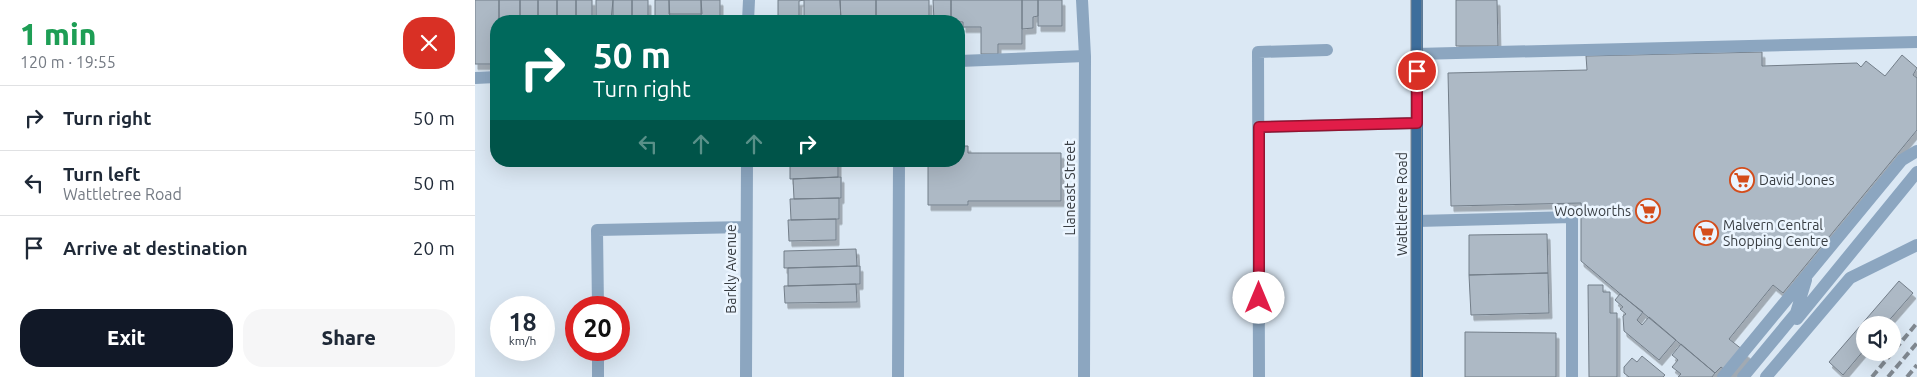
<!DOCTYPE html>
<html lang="en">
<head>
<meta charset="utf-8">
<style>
  body { margin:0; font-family:Ubuntu,sans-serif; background:#f6f6f7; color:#1f2937; height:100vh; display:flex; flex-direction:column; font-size:19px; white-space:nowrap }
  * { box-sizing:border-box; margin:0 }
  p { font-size:16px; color:#747a83 }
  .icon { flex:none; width:28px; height:28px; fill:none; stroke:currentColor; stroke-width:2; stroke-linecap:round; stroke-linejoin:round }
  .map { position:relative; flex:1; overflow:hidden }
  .drawer { display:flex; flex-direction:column; background:#fff; width:475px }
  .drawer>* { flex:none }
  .hud { position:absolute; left:15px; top:15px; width:475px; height:152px; border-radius:20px; box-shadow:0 5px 20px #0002; background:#00695c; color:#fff; overflow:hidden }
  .fabs { position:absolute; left:1381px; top:316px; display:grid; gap:10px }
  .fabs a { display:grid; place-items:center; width:45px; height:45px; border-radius:50%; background:#fff; box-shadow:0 5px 20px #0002; font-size:25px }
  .speed { position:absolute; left:15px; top:296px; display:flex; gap:10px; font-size:25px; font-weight:700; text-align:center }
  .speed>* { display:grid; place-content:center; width:65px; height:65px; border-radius:50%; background:#fff; box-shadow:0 5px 20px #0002; line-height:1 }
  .speed small { font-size:12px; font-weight:400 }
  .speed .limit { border:8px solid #d22; background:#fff; color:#111 }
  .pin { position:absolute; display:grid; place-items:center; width:42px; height:42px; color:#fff; margin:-21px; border:2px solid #fff; border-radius:50%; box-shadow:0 1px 5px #0007 }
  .me { position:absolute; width:55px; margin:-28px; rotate:0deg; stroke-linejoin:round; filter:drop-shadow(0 0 4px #0008) }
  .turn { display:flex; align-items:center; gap:18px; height:105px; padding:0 20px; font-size:22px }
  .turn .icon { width:65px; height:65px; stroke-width:2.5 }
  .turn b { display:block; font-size:35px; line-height:42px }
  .lanes { display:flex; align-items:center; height:48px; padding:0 20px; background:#0003; justify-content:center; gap:25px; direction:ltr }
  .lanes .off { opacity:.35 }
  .round { display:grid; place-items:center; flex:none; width:52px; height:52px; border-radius:20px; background:#f6f6f7 }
  .head { display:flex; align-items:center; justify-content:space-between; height:85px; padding:0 20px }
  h1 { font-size:30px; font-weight:800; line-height:38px; color:#1e9e55 }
  .action { display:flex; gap:10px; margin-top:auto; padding:10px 20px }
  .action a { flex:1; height:58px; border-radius:20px; background:#111827; color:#fff; font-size:20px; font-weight:800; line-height:58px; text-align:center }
  .action a+a { background:#f6f6f7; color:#1f2937 }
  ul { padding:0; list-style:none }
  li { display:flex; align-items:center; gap:15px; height:65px; padding:0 20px; border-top:1px solid #e0e1e3 }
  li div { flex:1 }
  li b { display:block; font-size:19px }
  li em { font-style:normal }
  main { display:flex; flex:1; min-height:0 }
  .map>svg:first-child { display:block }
  .building { fill:#adb9c5; stroke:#737e89; filter:url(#shadow) }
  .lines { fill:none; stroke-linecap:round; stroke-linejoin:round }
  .minor { stroke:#8ca6c0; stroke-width:12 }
  .major { stroke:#3d6e9c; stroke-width:12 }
  .tram { stroke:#808890; stroke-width:1 }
  .rail { stroke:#808890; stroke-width:4; stroke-dasharray:8 4; stroke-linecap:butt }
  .route-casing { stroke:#92132f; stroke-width:12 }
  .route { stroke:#e11d48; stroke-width:9 }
  .labels { text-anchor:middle; stroke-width:5; stroke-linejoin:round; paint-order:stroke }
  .poi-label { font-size:14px; fill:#383d42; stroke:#ebf5ff; text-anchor:start }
  .street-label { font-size:14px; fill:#383d42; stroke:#ebf5ff }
</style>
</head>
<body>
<main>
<section class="drawer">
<div class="head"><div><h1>1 min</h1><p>120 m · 19:55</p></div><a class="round" style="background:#d93025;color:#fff"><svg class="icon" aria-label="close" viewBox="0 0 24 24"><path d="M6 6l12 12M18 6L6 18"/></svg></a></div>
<ul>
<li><svg class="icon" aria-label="right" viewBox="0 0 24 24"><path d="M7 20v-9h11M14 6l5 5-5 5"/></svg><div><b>Turn right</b></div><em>50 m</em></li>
<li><svg class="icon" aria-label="left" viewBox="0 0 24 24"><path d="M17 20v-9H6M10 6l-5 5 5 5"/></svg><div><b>Turn left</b><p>Wattletree Road</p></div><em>50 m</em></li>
<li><svg class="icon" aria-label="arrive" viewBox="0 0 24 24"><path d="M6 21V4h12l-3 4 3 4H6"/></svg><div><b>Arrive at destination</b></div><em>20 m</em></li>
</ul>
<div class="action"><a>Exit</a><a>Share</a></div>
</section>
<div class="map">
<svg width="1442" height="377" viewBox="0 0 1442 377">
  <defs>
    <filter id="shadow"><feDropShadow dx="3" dy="5.5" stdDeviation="0" flood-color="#0004"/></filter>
  </defs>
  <rect width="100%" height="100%" fill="#dbe8f4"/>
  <path class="building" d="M0 0H24V21H21V64H0Z
    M24 0H45V21H24Z
    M45 0H63V21H45Z
    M63 0H82V21H63Z
    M82 0H101V21H82Z
    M101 0H117V16H101Z
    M121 0H138L136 21H121Z
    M138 0H157V21H138Z
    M157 0H173V21H157Z
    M180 0H194L195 21H180Z
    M194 0H226L227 14H194Z
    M226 0H245V19L226 21Z
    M303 0H329L324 1V21H303Z
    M329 0H365L366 21H329Z
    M365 0H401V20L366 21Z
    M401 0H454V21H401Z
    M458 0H476V21H459Z
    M476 0H547V44H523V54H506V27H488V22L476 21Z
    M547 0H563V16L558 17V28L547 29Z
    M563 0H587V26H563Z
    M981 0H1022L1023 46H981Z
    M1287 52V66L1382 63 1386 67 1391 61 1410 76 1427 55 1442 68 1438 75 1442 78V130L1308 293 1298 285 1254 339 1273 354 1256 375 1246 367 1240 373 1106 261V203L976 206 973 73 1112 70 1111 56Z
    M484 146H493V153H586V201H493V205H453V161H484Z
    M315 161H363V177L315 179Z
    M366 177V198L319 199 318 179Z
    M364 198V219L316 220 315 199Z
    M361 219V240L314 241 313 220Z
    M1072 234 1073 273 994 275V235Z
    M381 249 382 266 309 268V251Z
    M385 266V284L313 286V268Z
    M1073 273 1074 313 996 315 994 275Z
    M1424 281 1438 293 1410 325H1390V349L1368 375 1354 362Z
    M381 284 382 302 310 303 309 286Z
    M1113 285H1128V292H1135V313H1142V377H1114Z
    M1145 294 1168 312 1162 320 1167 325 1174 317 1201 340 1184 360 1149 331 1148 316 1151 314 1145 309 1148 307 1140 300Z
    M990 332 1081 333V377H990Z
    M1206 344 1240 373 1237 377H1203L1206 374 1197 367 1203 360 1197 355Z
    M1167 356 1190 375 1188 377H1154L1149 373V367L1157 358 1162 362Z"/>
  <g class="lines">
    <path class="minor" d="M607 0 610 56 609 377
      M273 21 274 0
      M941 54 1442 42
      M484 61 610 56
      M0 78 21 77
      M784 127 942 123
      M942 221 1097 217V377
      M123 308 122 230 271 227
      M1322 319 1442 172
      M123 350V377
      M271 377 272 161
      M423 377 424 161
      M784 377 783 52 852 50
      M1248 377 1427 160 1442 151
      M1268 377 1321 313 1331 280
      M1291 377 1375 278 1442 245"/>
    <path class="major" d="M942 0V377"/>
    <path class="tram" d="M936 0V377
      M946 377 947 0"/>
    <path class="rail" d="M1397 377 1442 323
      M1413 377 1442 343
      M1432 377 1442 365"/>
  </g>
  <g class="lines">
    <defs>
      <path id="route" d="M784 298V127L942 123V71"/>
    </defs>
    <use href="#route" class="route-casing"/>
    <use href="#route" class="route"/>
  </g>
  <defs>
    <symbol id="supermarket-ring" viewBox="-11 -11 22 22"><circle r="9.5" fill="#ebf5ff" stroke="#d44d1b" stroke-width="1.5"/><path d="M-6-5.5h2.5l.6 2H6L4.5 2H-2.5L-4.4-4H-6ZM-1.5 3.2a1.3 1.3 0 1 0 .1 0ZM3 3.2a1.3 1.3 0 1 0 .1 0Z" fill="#d44d1b"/></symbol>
  </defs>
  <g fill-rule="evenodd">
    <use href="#supermarket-ring" x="1253" y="166" width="28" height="28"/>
    <use href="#supermarket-ring" x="1159" y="197" width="28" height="28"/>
    <use href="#supermarket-ring" x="1217" y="219" width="28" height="28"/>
  </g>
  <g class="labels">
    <g class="poi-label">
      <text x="1284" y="185">David Jones</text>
      <text x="1156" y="216" text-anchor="end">Woolworths</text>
      <text x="1248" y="230">Malvern Central<tspan x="1248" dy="16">Shopping Centre</tspan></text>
    </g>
    <g class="street-label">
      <text transform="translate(595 188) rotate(-90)" y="5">Llaneast Street</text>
      <text transform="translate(927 204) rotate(-90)" y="5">Wattletree Road</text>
      <text transform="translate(256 269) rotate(-90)" y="5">Barkly Avenue</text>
    </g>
  </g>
</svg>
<div class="fabs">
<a><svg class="icon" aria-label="sound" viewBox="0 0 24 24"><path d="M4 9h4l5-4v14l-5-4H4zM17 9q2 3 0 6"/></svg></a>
</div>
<div class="speed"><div>18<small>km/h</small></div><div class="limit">20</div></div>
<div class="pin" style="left:942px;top:71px;background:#d93025"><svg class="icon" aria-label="arrive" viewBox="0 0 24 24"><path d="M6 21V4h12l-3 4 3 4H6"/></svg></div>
<svg class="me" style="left:784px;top:298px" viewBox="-20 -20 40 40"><circle r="19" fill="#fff"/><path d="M0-13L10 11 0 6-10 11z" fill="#e11d48"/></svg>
<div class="hud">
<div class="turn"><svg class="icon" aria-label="right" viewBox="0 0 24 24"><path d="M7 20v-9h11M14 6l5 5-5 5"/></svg><div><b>50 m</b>Turn right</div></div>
<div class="lanes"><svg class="icon off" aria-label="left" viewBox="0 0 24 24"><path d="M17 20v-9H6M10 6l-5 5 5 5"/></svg><svg class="icon off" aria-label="ahead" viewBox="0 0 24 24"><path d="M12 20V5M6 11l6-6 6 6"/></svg><svg class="icon off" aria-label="ahead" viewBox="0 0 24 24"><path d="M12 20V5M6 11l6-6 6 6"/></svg><svg class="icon" aria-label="right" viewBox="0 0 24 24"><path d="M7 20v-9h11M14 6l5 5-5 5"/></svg></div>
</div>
</div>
</main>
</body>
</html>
